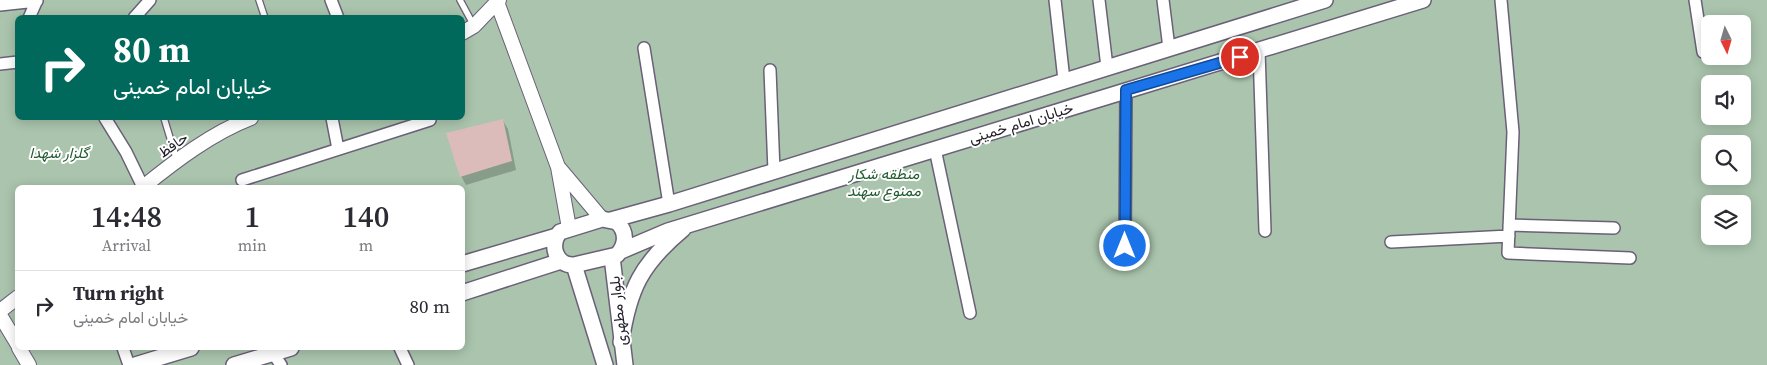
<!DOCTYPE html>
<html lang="en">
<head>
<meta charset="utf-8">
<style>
  body { margin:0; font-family:"Source Serif 4",Vazirmatn,serif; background:#f2f2f3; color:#2b2b33; height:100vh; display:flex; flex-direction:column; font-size:19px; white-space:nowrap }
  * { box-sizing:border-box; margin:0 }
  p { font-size:16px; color:#7c7c81 }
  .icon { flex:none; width:28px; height:28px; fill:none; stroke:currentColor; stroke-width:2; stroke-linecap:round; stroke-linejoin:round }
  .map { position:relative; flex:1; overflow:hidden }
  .sheet { position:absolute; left:15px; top:185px; width:450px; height:165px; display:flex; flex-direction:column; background:#fff; border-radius:8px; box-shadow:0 2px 12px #0003 }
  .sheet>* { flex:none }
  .guide { position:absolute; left:15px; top:15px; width:450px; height:105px; border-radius:8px; box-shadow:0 2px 12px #0003; background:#00695c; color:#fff; overflow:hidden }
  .needle { width:32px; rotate:175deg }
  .buttons { position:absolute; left:1701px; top:15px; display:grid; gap:10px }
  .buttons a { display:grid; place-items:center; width:50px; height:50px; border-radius:8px; background:#fff; box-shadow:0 2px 12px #0003; font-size:25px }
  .pin { position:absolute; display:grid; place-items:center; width:42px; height:42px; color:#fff; margin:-21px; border:2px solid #fff; border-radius:50%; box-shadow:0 1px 5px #0007 }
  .me { position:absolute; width:55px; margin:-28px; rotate:0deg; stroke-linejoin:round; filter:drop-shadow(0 0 4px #0008) }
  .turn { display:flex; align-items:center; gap:18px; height:105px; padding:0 15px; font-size:22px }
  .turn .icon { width:65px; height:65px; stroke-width:2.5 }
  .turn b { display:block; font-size:35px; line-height:42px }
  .eta { display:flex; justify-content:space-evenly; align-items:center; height:85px; text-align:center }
  .eta b { font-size:30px; font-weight:600; line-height:35px }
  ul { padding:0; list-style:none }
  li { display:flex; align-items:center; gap:15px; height:70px; padding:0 15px; border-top:1px solid #e1e1e2 }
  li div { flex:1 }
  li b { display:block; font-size:19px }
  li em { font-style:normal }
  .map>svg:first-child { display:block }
  .green { fill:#aac4ad; fill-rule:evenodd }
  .shadow { fill:#0003 }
  .building { fill:#dcbcbb }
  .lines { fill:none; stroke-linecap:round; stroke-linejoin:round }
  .service-casing { stroke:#6a6077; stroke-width:8 }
  .minor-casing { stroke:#6a6077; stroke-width:14 }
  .tertiary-casing { stroke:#6a6077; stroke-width:16 }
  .secondary-casing { stroke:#6a6077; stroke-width:18 }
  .service { stroke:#fff; stroke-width:5.5 }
  .minor { stroke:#fff; stroke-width:11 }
  .tertiary { stroke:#fff; stroke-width:14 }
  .secondary { stroke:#fff; stroke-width:15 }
  .route-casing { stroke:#114b97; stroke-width:12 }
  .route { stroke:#1a73e8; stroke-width:9 }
  .labels { text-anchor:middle; stroke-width:4; stroke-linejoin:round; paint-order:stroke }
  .street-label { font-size:15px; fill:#201c26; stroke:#fff }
  .park-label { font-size:15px; font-style:italic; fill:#215c30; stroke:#fff }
</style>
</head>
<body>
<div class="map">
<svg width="1767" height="365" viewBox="0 0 1767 365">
  <rect width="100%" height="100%" fill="#eee3fd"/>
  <path class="green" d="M0 0H1767V365H0ZM18 18H462V118H18ZM1710 24H1742V56H1710ZM1710 84H1742V116H1710ZM1710 144H1742V176H1710ZM18 188H462V348H18ZM1710 204H1742V236H1710Z"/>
  <path class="shadow" d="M503 121 508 129 516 170 466 185 461 176Z"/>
  <path class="building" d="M503 119 512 161 460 177 446 133Z"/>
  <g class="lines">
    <defs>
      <path id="service" d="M259 0 265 18
        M460 0 473 24
        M164 118 177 161"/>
      <path id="minor" d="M331 0 338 18
        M1055 0 1064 80
        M1099 0 1107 67
        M1163 0 1169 48
        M1501 0 1513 132 1508 253 1630 258
        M1695 0 1703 52
        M0 5 37 1
        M29 18 37 0
        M134 18 150 0
        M644 48 669 204
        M1259 51 1265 231
        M0 64 18 62
        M770 70 774 171
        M105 118 126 152 143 187
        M332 118 338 149
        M935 149 970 313
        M242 180 430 120
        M1509 225 1614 228
        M1391 242 1509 236
        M1125 246 1126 91
        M123 348 129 365
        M400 348 408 365
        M273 353 281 365"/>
      <path id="tertiary" d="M497 2 558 167 569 228
        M462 33 474 26 499 0
        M559 168 602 219
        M142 188C175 161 212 133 251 118
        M0 311 18 297
        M0 315 18 345
        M19 348 29 365"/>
      <path id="secondary" d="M602 219 617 222C627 232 627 244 617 255L574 265C556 266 549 245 560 232Z
        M611 220 669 204 1325 0
        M621 251 668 231 1423 0
        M612 257 625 365
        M462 264 557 236
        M574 265 605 365
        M462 293 561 261
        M621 342C629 289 641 264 683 229
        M135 365 191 348
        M234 365 291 348"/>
    </defs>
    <use href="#service" class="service-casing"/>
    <use href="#minor" class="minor-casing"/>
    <use href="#tertiary" class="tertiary-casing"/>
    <use href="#secondary" class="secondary-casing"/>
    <use href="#service" class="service"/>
    <use href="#minor" class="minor"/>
    <use href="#tertiary" class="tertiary"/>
    <use href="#secondary" class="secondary"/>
  </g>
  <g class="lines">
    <defs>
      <path id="route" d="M1125 246 1126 90 1240 57"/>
    </defs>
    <use href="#route" class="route-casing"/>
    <use href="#route" class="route"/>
  </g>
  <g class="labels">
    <g class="street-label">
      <text transform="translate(1021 123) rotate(-17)" y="5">خیابان امام خمینی</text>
      <text transform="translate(173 145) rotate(-35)" y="5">حافظ</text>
      <text transform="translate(618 311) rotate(-96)" y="5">بلوار مطهری</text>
    </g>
    <g class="park-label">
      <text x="59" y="158">گلزار شهدا</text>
      <text x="884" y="179">منطقه شکار<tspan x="884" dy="17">ممنوع سهند</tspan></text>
    </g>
  </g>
</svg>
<div class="buttons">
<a><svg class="needle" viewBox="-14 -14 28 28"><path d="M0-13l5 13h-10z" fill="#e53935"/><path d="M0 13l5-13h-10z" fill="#7c7c81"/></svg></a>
<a><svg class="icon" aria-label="sound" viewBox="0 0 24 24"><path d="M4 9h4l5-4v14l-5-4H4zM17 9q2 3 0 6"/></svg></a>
<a><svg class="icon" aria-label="search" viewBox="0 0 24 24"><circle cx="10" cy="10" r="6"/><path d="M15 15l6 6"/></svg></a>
<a><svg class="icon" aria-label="layers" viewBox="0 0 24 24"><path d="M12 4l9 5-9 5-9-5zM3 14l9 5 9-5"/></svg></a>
</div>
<div class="pin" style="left:1240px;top:57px;background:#d93025"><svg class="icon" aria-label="arrive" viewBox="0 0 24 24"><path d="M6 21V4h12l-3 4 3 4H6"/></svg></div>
<svg class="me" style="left:1125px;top:246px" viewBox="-20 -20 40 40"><circle r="17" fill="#1a73e8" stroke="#fff" stroke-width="3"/><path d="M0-11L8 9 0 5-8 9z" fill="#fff"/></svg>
<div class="guide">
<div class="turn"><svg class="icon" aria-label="right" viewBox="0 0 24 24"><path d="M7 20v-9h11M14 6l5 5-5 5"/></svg><div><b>80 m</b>خیابان امام خمینی</div></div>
</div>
<section class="sheet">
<div class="eta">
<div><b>14:48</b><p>Arrival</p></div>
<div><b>1</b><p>min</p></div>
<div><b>140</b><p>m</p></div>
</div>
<ul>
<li><svg class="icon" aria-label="right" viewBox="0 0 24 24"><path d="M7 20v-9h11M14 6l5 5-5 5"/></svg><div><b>Turn right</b><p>خیابان امام خمینی</p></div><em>80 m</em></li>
</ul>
</section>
</div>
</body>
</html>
